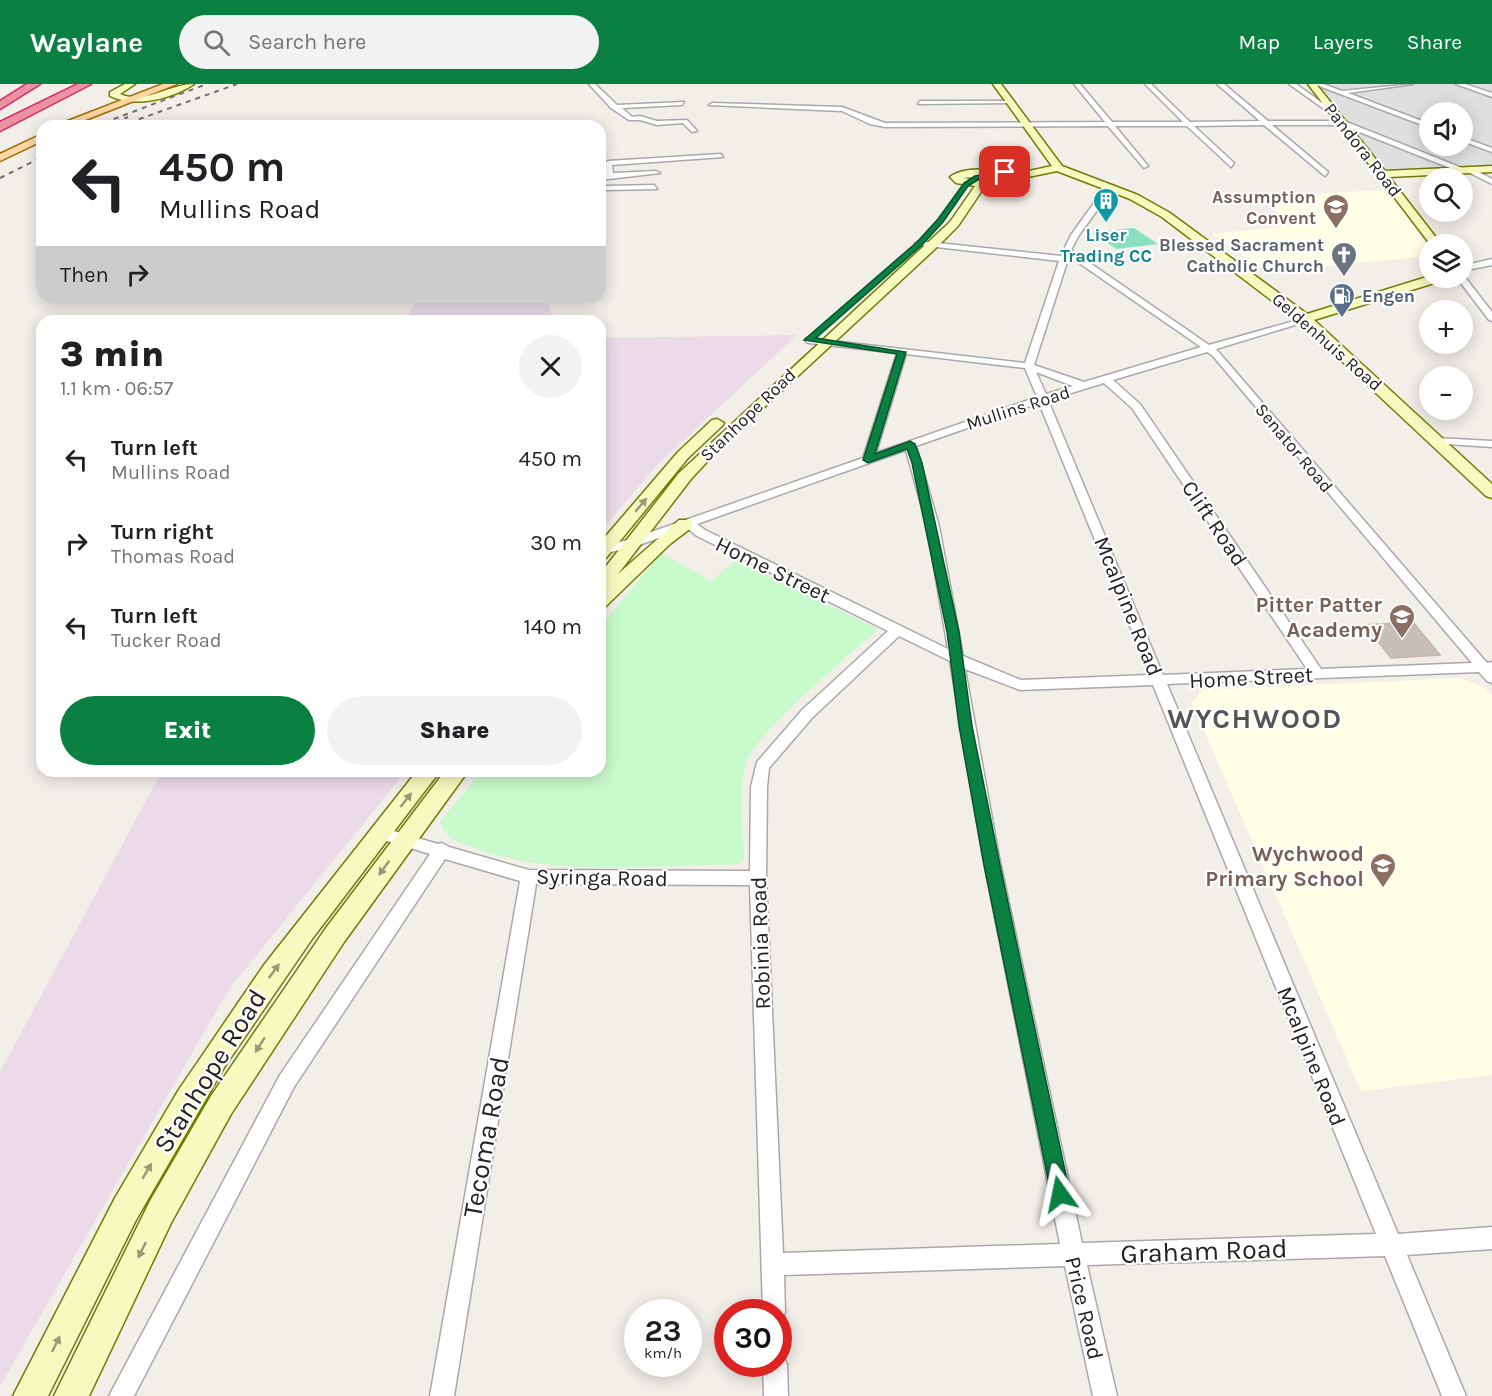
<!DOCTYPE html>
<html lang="en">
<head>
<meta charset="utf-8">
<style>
  body { margin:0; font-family:Karla,sans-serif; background:#f2f2f2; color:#202124; height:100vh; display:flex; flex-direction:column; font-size:22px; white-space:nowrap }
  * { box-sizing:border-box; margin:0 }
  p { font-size:20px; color:#757577 }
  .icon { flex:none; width:33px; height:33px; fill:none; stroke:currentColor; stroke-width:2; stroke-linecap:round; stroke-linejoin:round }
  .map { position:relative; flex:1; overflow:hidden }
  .sheet { position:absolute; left:36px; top:231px; width:570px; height:462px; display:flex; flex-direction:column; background:#fff; border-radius:18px; box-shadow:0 3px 15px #0003 }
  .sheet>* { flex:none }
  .top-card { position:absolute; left:36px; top:36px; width:570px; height:183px; border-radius:18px; box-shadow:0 3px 15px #0003; background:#fff; color:#202124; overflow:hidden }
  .tools { position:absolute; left:1419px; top:18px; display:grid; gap:12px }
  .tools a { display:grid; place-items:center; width:54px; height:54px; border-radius:50%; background:#fff; box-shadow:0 3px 15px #0003; font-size:30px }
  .speed { position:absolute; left:624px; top:1215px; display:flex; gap:12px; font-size:30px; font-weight:700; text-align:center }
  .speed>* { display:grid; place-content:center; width:78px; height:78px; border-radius:50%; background:#fff; box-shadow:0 3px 15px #0003; line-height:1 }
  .speed small { font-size:15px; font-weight:400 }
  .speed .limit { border:9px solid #d22; background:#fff; color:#111 }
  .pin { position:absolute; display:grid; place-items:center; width:51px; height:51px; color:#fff; margin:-26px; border-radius:12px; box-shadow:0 3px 9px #0006 }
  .me { position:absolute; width:66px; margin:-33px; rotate:348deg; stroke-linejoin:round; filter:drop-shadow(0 0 4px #0008) }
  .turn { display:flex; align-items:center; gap:21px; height:126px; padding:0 24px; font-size:27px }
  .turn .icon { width:78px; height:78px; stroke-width:2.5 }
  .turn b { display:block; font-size:42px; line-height:51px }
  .then { display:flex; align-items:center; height:57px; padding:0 24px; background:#0003; gap:12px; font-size:22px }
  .round { display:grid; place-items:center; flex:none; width:63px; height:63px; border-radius:32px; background:#f2f2f2 }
  .head { display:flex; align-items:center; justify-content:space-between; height:102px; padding:0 24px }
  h1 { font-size:36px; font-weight:800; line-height:45px }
  .button { display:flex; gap:12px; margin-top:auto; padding:12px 24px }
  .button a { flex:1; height:69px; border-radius:36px; background:#0b8043; color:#fff; font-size:24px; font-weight:800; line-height:69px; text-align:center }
  .button a+a { background:#f2f2f2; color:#202124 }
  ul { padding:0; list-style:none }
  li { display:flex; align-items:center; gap:18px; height:84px; padding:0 24px }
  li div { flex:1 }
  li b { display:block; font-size:22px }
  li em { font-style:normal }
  header { display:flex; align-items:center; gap:36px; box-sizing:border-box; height:84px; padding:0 30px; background:#0b8043; color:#fff }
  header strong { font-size:28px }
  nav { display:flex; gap:33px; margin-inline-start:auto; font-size:21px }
  .search { width:420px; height:54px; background:#f2f2f2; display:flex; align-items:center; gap:15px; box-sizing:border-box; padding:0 21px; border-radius:33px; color:#757577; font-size:22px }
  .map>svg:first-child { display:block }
  .residential { fill:#e0dfdf; fill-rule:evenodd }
  .industrial { fill:#ebdbe8 }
  .education { fill:#ffffe5 }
  .park { fill:#c8facc }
  .pitch { fill:#88e0be }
  .building { fill:#c7bfb8; stroke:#c4b6ab; stroke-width:1.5 }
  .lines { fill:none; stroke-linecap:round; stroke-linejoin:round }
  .street-casing { stroke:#a9a9a9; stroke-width:3 }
  .secondary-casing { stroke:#707d05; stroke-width:3 }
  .primary-casing { stroke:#a06b00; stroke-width:3 }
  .highway-casing { stroke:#dc2a67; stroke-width:3 }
  .street { fill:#fff; fill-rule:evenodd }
  .secondary { fill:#f7fabf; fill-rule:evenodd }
  .primary { fill:#fcd6a4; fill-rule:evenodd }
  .highway { fill:#e892a2; fill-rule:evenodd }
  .rail { stroke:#707070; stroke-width:2; stroke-dasharray:5 5; stroke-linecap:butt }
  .oneway { fill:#979978 }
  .route { fill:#0b8043; stroke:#07532c; stroke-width:1.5 }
  .labels { text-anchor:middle; stroke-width:4.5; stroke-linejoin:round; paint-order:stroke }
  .far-street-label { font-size:18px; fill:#222; stroke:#fff }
  .far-education-label { font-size:18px; font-weight:bold; fill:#785e54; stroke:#fff; text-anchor:end }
  .far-culture-label { font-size:18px; font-weight:bold; fill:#0d838f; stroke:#fff }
  .far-worship-label { font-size:18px; font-weight:bold; fill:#5b616d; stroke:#fff; text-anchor:end }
  .far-service-label { font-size:18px; font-weight:bold; fill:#4e5e75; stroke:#fff; text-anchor:start }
  .street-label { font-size:22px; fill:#222; stroke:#fff }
  .education-label { font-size:22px; font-weight:bold; fill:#785e54; stroke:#fff; text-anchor:end }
  .near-street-label { font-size:27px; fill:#222; stroke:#fff }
  .district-label { font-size:28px; font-weight:bold; letter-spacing:1.5px; fill:#555; stroke:#fff }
</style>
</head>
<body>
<header>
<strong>Waylane</strong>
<div class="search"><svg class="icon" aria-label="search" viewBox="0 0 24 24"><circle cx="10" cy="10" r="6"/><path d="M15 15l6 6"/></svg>Search here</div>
<nav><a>Map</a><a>Layers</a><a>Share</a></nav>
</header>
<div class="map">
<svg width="1492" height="1312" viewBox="0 0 1492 1312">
  <rect width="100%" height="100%" fill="#f2efe9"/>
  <path class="residential" d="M1310 0H1492V85L1382 90ZM1430 28H1462V62H1430Z"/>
  <path class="industrial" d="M418 213H547L553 237H405Z
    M797 251 656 382 600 448V254Z
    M162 687H406L229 905 0 1302V988Z"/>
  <path class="education" d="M1388 106 1429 164V172L1267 188 1211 150 1298 141 1257 115 1267 112Z
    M1460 594 1485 604 1492 611V991L1361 1007 1192 619 1203 606Z"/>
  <path class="park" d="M661 469 711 497 736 476 878 545C852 569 754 650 746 679 739 709 743 744 744 775L737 780 720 781C634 782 530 794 451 754L445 748 440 737 482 687H600V543Z"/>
  <path class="pitch" d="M1134 144 1158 160 1116 165 1093 148Z"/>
  <path class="building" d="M1413 538 1440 571 1391 574 1365 541Z"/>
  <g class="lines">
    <defs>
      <path id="street" d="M589 0H595L617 21 684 18 682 21 622 24 632 33 640 32 657 37 687 36 697 47 692 48 683 39 657 41 640 36H629L611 24Z
        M1074 0H1080L1112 38H1183L1145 0H1151L1190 38 1260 37 1217 0H1224L1268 37H1344L1467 86 1460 88 1342 41H1272L1328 88 1325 92 1264 41 1194 42 1234 79 1231 83 1187 42H1115L1148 82 1144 84 1108 42 885 43 870 40 842 27 709 21 712 19 842 23 885 39 1105 38Z
        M1289 0H1296L1339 31 1334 32Z
        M1314 0H1323L1342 7 1413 0 1348 9 1430 40V44Z
        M1456 0H1465L1492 9V13Z
        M920 17H1009L1012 19 918 20Z
        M1462 53 1492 64V68L1462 57Z
        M721 70 723 73 612 81 613 89 656 87 660 89 600 96V91L606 88 604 79 608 77Z
        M1471 84 1492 95V100L1468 88Z
        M654 101 657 105 607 106 603 104 607 102Z
        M1107 101 1114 103 1079 151 1071 166 1209 261 1308 233V237L1216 265 1487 579 1492 578V599L1487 597 1479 588 1167 600 1398 1150 1492 1143V1165L1407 1171 1466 1312H1442L1385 1172 1087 1181 1117 1312H1093L1065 1182 784 1191 785 1228 782 1236 778 1238V1228H763L750 801 536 800 454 1312H430L520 797 445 775 294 1003 134 1312H109L280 991 430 770 374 753 372 749 374 745 380 743 438 760 442 759 449 763 529 786 750 787 751 703 757 678 802 626 888 547 697 452 687 444 639 461 603 470 600 469V463L631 455 863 374 897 269 809 259 806 258V254L1025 279 1059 177 919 161 915 159 919 157 1061 172 1071 151ZM1069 172 1201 263 1084 298 1034 281ZM1207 268 1212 271 1472 579 1321 585 1140 320 1113 296ZM906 270 1025 284 1037 313 876 369ZM1036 288 1073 302 1046 310ZM1104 299 1132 324 1307 585 1163 591 1048 316ZM1039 319 1150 591 1021 596 963 572 939 442 916 362ZM906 366 927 442 948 565 705 446 697 440ZM899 552 950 577 983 773 1060 1160 783 1169 766 794 767 703 769 684 812 634ZM965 585 1020 606 1153 601 1376 1150 1082 1159 999 773Z
        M1492 175V181L1462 187V182Z
        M1464 192 1492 228V237L1489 236 1457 194Z
        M1436 354 1492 357V363L1432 359 1431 357Z
        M778 1270 783 1272 787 1280 788 1312H764L763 1280H778Z"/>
      <path id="secondary" d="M125 0H135L120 10C144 21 170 0 194 0 172 15 135 24 110 12V8Z
        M993 0H1001L1062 82 1138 111 1170 129 1307 230 1430 192 1443 194 1441 197 1314 236 1492 400V414L1486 412 1300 238 1162 133 1130 115 1057 87 985 102 958 142 937 163 717 367 691 395 618 490 679 436H691L693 440 691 444 670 460 606 522 600 524V490L679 389 950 138 975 102 956 99 950 93C963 83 985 86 1001 85L1006 88 1001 91 963 94 982 97 1052 82Z
        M1308 0H1316L1385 87 1492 82V88L1389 93 1441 160H1430Z
        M717 335 724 339 722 342 688 374 606 474 600 475V459L678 368 712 336Z
        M417 687H440L312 855 225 982 136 1136 48 1312H13L115 1114 178 1007 264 881Z
        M445 687H468L344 858 231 1030 171 1139 89 1312H54L150 1117 211 1012 326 844Z"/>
      <path id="primary" d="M163 0H177L70 42H55Z
        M42 50V57L0 77V70Z"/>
      <path id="highway" d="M27 0H40L0 25V17Z
        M78 0H91L0 47V38Z"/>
    </defs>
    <use href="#street" class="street-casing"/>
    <use href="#secondary" class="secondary-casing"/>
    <use href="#primary" class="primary-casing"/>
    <use href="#highway" class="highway-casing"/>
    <use href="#street" class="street"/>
    <use href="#secondary" class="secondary"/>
    <use href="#primary" class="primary"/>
    <use href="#highway" class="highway"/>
    <path class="rail" d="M95 42 207 0
      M106 42 128 33
      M120 42 237 0
      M0 94 42 73"/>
  </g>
  <defs><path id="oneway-solid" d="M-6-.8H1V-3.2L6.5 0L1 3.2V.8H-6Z" transform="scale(1.5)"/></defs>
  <g class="oneway">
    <use href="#oneway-solid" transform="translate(641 421) rotate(-50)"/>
    <use href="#oneway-solid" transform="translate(406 716) rotate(-52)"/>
    <use href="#oneway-solid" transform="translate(384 784) rotate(126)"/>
    <use href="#oneway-solid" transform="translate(274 887) rotate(-54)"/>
    <use href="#oneway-solid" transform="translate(260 961) rotate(123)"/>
    <use href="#oneway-solid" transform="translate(147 1087) rotate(-60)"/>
    <use href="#oneway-solid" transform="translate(142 1166) rotate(116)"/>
    <use href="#oneway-solid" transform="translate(56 1260) rotate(-63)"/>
  </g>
  <path class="route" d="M1007 86V89L979 95 968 102 943 138 922 161 816 254 906 268 875 370 910 357 915 360 922 379 959 548 972 642 1000 781 1070 1110 1067 1116 1060 1119 1054 1116 1051 1110 984 781 959 642 947 548 912 379 907 365 868 379 863 376 897 270 804 256 917 158 938 135 964 99 975 92Z"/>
  <defs>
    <symbol id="building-pin" viewBox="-11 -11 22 30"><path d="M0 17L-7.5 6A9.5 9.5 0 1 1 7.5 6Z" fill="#0f9aa8" stroke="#fff"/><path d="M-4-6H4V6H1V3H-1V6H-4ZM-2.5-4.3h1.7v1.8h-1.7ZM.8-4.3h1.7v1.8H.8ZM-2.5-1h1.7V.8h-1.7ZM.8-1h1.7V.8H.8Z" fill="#fff"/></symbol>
    <symbol id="school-pin" viewBox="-11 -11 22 30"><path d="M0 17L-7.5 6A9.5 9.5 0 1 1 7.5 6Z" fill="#8d6e63" stroke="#fff"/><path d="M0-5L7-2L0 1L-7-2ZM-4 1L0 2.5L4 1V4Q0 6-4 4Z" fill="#fff"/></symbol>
    <symbol id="church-pin" viewBox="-11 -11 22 30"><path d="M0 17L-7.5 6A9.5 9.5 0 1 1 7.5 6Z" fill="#6b7280" stroke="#fff"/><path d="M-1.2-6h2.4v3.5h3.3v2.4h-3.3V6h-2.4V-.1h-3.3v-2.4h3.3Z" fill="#fff"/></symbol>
    <symbol id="fuel-pin" viewBox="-11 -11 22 30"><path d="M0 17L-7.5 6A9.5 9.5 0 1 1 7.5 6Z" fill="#5c6f8a" stroke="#fff"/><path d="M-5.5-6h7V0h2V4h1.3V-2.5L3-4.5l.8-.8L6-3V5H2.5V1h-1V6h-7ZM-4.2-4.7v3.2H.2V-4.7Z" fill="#fff"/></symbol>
  </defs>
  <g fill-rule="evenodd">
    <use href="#building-pin" x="1091" y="102" width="30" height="40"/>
    <use href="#school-pin" x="1321" y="108" width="30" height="40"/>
    <use href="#church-pin" x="1329" y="156" width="30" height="40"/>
    <use href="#fuel-pin" x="1327" y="197" width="30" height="40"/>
    <use href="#school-pin" x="1387" y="518" width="30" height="40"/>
    <use href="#school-pin" x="1368" y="767" width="30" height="40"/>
  </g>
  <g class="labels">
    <g class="far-street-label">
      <text transform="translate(1363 66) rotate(52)" y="6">Pandora Road</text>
      <text transform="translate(1327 258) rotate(41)" y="6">Geldenhuis Road</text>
      <text transform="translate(1018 324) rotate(-18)" y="6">Mullins Road</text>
      <text transform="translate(748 331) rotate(-44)" y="6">Stanhope Road</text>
      <text transform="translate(1294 364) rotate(50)" y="6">Senator Road</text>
    </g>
    <g class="far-education-label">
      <text x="1316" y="119">Assumption<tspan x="1316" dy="21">Convent</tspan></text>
    </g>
    <g class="far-culture-label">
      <text x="1106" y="157">Liser<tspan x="1106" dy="21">Trading CC</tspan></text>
    </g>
    <g class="far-worship-label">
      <text x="1324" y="167">Blessed Sacrament<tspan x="1324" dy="21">Catholic Church</tspan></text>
    </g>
    <g class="far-service-label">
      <text x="1362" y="218">Engen</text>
    </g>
    <g class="street-label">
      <text transform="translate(1215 439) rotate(56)" y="8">Clift Road</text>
      <text transform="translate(773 485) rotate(26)" y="8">Home Street</text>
      <text transform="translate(1129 522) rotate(68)" y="8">Mcalpine Road</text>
      <text transform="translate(1251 593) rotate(-3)" y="8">Home Street</text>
      <text transform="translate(602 793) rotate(1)" y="8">Syringa Road</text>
      <text transform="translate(760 859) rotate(-92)" y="8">Robinia Road</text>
      <text transform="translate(1312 972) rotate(68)" y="8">Mcalpine Road</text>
      <text transform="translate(1085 1224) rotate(77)" y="8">Price Road</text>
    </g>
    <g class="education-label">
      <text x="1382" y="528">Pitter Patter<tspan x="1382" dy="25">Academy</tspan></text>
      <text x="1364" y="777">Wychwood<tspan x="1364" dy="25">Primary School</tspan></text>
    </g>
    <g class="near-street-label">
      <text transform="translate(210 987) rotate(-58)" y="9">Stanhope Road</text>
      <text transform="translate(486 1053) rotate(-80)" y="9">Tecoma Road</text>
      <text transform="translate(1204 1167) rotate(-2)" y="9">Graham Road</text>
    </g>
    <g class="district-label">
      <text x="1255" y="644">WYCHWOOD</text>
    </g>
  </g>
</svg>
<div class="tools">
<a><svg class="icon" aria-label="sound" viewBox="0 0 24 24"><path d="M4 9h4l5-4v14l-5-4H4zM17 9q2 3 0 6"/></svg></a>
<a><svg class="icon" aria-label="search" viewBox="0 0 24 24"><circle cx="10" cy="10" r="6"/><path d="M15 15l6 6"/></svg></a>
<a><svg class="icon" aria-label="layers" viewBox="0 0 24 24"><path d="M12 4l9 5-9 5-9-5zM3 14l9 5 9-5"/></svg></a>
<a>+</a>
<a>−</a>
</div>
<div class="speed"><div>23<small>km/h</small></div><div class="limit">30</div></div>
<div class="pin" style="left:1005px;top:88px;background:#d93025"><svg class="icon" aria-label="arrive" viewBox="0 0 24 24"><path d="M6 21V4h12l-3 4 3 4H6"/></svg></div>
<svg class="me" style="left:1060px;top:1110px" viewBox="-20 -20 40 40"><path d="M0-17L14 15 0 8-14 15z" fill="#0b8043" stroke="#fff" stroke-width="4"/></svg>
<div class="top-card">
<div class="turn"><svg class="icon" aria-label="left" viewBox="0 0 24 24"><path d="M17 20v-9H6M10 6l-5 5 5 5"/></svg><div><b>450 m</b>Mullins Road</div></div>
<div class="then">Then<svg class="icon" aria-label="right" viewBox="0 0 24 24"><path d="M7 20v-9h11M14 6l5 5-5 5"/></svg></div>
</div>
<section class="sheet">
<div class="head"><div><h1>3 min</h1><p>1.1 km · 06:57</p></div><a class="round"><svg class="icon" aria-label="close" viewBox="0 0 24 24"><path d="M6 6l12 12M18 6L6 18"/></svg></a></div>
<ul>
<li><svg class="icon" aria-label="left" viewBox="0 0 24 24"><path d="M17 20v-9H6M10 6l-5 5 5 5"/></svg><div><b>Turn left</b><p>Mullins Road</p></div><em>450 m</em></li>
<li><svg class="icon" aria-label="right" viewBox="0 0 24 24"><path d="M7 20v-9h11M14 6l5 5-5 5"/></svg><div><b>Turn right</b><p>Thomas Road</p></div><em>30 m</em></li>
<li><svg class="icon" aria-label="left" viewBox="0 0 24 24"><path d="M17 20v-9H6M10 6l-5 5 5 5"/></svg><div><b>Turn left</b><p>Tucker Road</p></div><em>140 m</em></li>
</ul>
<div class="button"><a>Exit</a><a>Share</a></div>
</section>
</div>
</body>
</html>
